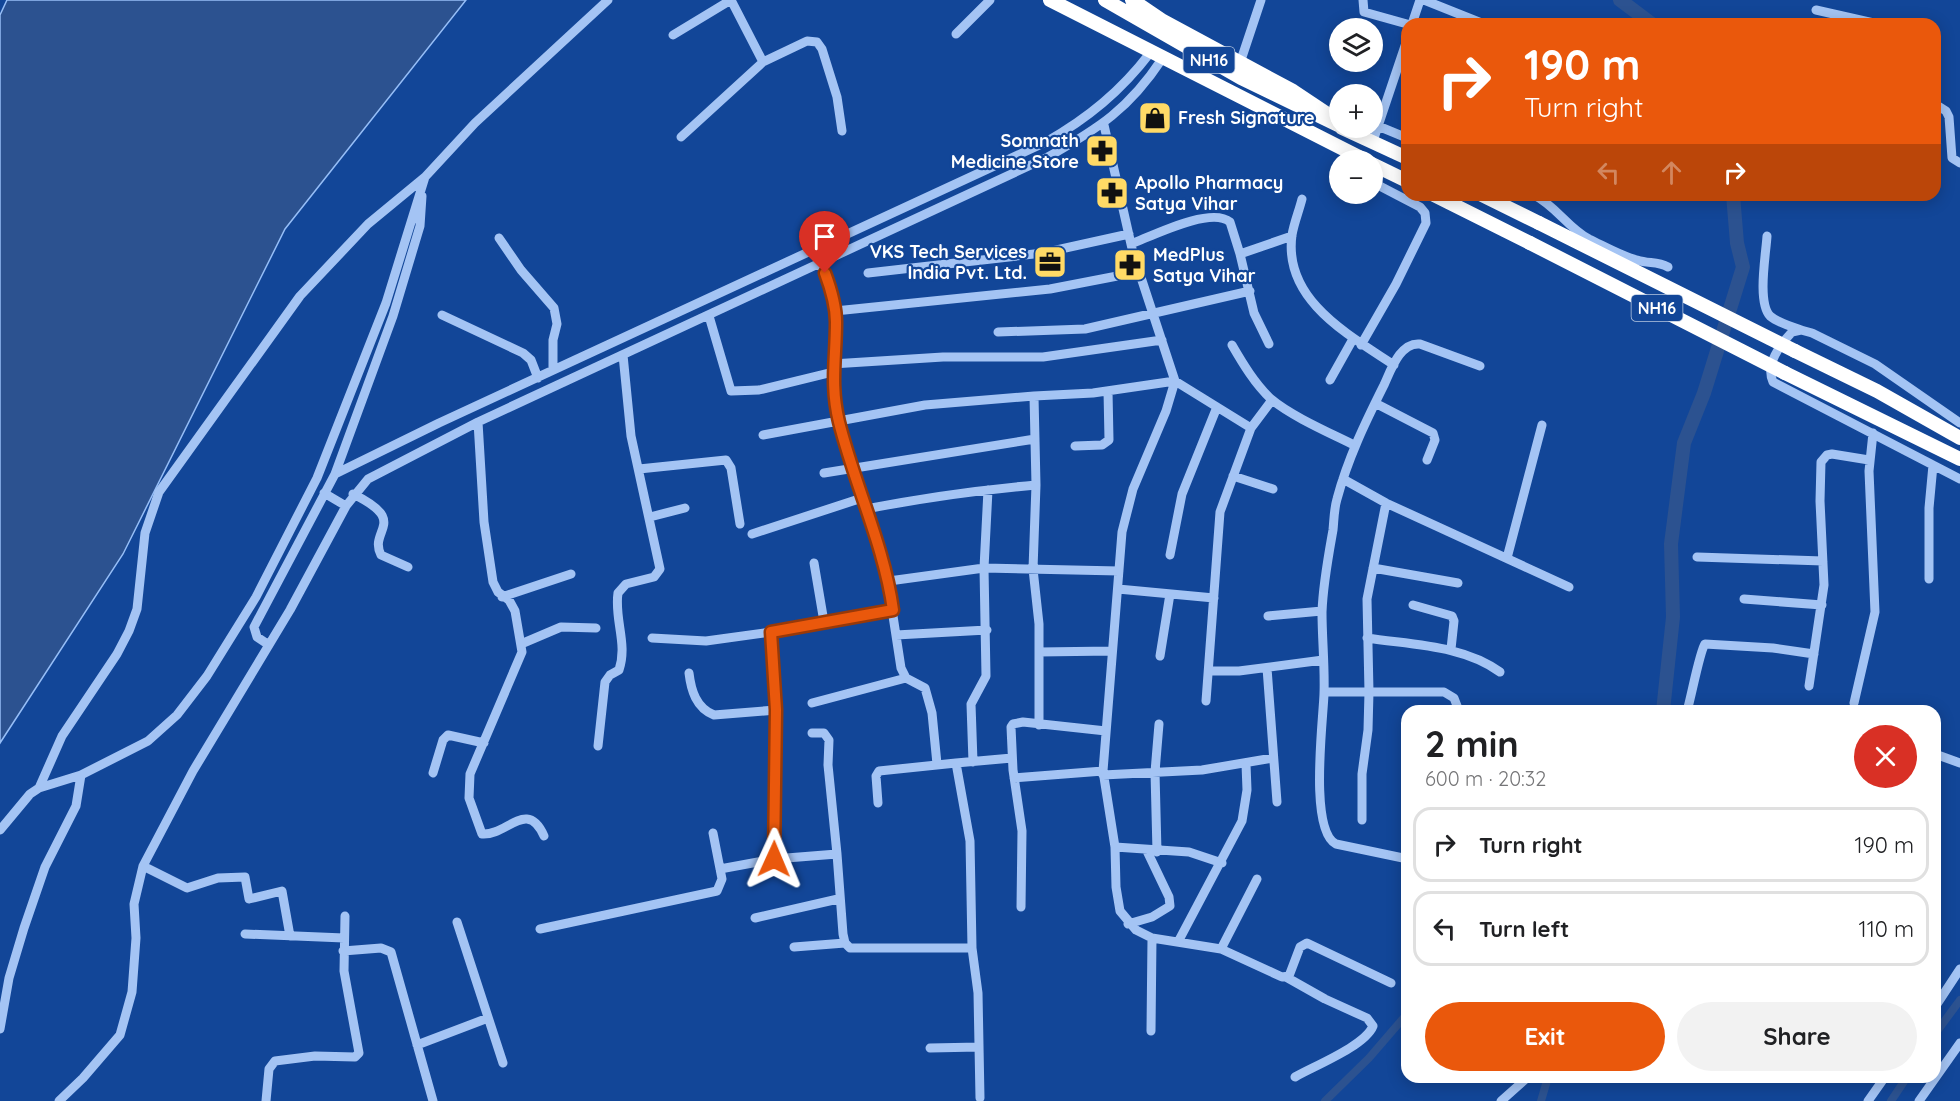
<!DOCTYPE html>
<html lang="en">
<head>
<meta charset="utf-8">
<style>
  body { margin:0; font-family:Quicksand,sans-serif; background:#f2f2f2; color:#202124; height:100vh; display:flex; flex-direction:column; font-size:22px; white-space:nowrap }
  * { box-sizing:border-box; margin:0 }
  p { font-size:20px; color:#757577 }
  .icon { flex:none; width:33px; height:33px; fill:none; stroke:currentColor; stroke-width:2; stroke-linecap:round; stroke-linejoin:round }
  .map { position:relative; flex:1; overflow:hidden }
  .panel { position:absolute; left:1401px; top:705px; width:540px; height:378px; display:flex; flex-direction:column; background:#fff; border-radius:18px; box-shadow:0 3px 15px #0003 }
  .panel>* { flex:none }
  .guide { position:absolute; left:1401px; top:18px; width:540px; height:183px; border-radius:18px; box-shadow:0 3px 15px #0003; background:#ea580c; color:#fff; overflow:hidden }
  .controls { position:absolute; left:1329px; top:18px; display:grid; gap:12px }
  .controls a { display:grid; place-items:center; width:54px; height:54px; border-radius:50%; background:#fff; box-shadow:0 3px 15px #0003; font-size:30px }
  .pin { position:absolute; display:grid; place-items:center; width:51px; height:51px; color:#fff; margin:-62px -26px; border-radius:50% 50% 50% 0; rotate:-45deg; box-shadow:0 0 6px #0007 }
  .pin .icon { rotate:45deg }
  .me { position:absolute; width:66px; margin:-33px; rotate:1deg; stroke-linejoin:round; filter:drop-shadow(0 0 4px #0008) }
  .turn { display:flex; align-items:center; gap:21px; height:126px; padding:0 24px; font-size:27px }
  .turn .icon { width:78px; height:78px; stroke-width:2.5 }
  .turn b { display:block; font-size:42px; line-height:51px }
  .lanes { display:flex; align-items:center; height:57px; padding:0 24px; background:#0003; justify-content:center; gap:30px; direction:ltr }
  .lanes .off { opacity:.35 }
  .round { display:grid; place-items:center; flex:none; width:63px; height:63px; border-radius:32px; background:#f2f2f2 }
  .head { display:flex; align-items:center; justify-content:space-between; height:102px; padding:0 24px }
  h1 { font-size:36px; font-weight:700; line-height:45px }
  .action { display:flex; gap:12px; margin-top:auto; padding:12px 24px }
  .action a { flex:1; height:69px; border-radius:36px; background:#ea580c; color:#fff; font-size:24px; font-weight:700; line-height:69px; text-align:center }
  .action a+a { background:#f2f2f2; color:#202124 }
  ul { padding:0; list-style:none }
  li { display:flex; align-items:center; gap:18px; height:75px; margin:0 12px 9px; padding:0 12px; border:3px solid #e0e0e0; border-radius:18px }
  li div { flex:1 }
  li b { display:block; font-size:22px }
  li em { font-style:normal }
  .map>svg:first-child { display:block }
  .water { fill:#2c5290; stroke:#96bef7; stroke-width:1.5 }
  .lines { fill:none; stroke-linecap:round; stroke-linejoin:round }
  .canal { stroke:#2c5290; stroke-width:8 }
  .river { stroke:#2c5290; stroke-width:14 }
  .minor { stroke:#a4c4f4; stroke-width:9 }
  .highway { stroke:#fff; stroke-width:14 }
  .highway-bridge { stroke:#fff; stroke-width:14 }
  .route-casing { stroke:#983908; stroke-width:15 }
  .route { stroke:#ea580c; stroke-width:10 }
  .labels { text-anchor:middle; stroke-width:4.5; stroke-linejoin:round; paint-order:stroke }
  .shield { fill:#124698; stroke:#b8c8e0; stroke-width:1.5 }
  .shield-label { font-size:16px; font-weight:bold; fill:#fff }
  .poi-label { font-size:18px; font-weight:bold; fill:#fff; stroke:#124698; text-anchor:start }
</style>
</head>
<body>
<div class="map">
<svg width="1960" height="1101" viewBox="0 0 1960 1101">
  <rect width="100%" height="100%" fill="#124698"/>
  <path class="water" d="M7 0H466L285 229 123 554 0 743V15Z"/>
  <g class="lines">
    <path class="canal" d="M1935 1034 1960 1000
      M1325 1101 1369 1058 1407 1014
      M1541 1101 1548 1077
      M1891 1101 1907 1077"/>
    <path class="river" d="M1620 0 1652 24
      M1663 711 1673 617 1671 544 1684 443 1704 393 1743 267 1737 243 1733 195"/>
    <path class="minor" d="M1363 0 1364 12 1407 24
      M1424 0 1484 24
      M1816 10 1878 24
      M1412 24 1420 0
      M956 34 990 0
      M673 35 731 0
      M763 62 807 41 817 42 822 49 837 97 842 131
      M1240 63 1261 0
      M1935 104 1946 111 1949 117 1952 158 1960 163
      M1104 125 1133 253 1175 381 1166 411 1133 489 1122 532 1103 771 1115 847 1116 887 1120 911 1136 930 1152 938 1221 949 1282 977 1289 976 1300 947 1307 943 1391 983
      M1378 126 1407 138
      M681 137 763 62 731 0
      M1373 141 1407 40
      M1534 195C1556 206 1568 228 1589 239 1604 246 1621 256 1637 260 1649 264 1657 261 1668 267
      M1302 199C1299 211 1294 223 1292 235 1283 300 1349 335 1394 365
      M1767 236C1766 254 1757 302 1770 316 1778 323 1791 326 1801 330
      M499 238 521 270 554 308 557 324 553 340V370
      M1131 244C1152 236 1211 206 1230 222L1240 254 1292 236
      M1240 254 1254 313 1269 344
      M821 265 835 311 833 372 839 422 885 564 901 668 906 678 925 688 932 713 937 764
      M868 273 1043 253 1129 234
      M835 311 1050 289 1138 272
      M442 315 523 353 531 360 538 378
      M709 316 731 391 759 390 833 372
      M998 332 1085 329 1250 291
      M1232 345C1243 364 1255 384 1271 399 1291 416 1330 433 1354 445
      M1361 345 1396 284 1426 223 1425 213 1420 207 1372 182
      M832 364 943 357H1043L1162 340
      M1330 380 1353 339
      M1034 396 1093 393 1175 381 1251 428
      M1375 403 1433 433 1435 440 1427 460
      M478 422 484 522 493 582 498 592 509 600 515 611 522 652 470 774 469 798 482 834C507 836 527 798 544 836
      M1960 423 1875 364 1812 333 1801 330 1792 332C1780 345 1765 364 1773 382L1960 479
      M763 435 925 405 1034 396 1036 485C979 490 922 498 866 509
      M1075 446 1102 445 1109 440 1108 391
      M639 469 726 460 731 468 740 524
      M824 473 1035 439
      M335 474 393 316 420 226 422 196
      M1233 476 1273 489
      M1036 485 1033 569 1039 624V725
      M324 493 346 506
      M353 494C410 522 368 530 381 555L408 567
      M1386 503 1569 587
      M650 517 685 508
      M752 534 862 498
      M1170 555 1182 494 1217 407
      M1697 557 1823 561
      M1507 558 1542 425
      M814 563 824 622
      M1373 568 1458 583
      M1929 579V508L1933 465
      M889 581 984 568 1119 571
      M1118 589 1214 598
      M502 597 571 574
      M1744 599 1822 605
      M1413 605 1452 616 1454 621 1451 649
      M893 610 771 632 776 710 774 859 837 854 843 934 845 943 850 948H972
      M1268 616 1322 611
      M896 635 987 630
      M652 638 706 641 771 632
      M1367 638C1412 645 1463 645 1500 672
      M521 644 561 627 596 628
      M269 645 257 637 254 627 335 474 439 423 1046 142C1088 118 1121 91 1150 53
      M1039 652 1112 651
      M1160 656 1170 594
      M1267 668 1277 802
      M1210 671H1239L1323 660
      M689 673C691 690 696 708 714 715L776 710
      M1809 686 1824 585 1820 501 1821 462 1827 455 1832 454 1869 460
      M1324 692H1369L1367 599 1386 503 1343 479
      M1206 701 1220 512 1251 428 1272 400
      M812 703 906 678
      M1854 703 1875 612 1869 471 1873 433
      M1687 711C1691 698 1700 650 1705 644L1773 648 1814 654
      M812 733H824L829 740 828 765 837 854
      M598 746 605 682 610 675 619 670C628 644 614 619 618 593L626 584 654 577 660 569 631 436 623 355
      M1935 754 1960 763
      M973 762 971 704 986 676 984 568 988 490
      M956 763 1012 758
      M433 773 443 740 448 735 484 743
      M1103 775 1202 770 1273 758
      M1014 778 1103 771
      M39 788 62 736 117 654 129 631 137 609 145 533 159 492 300 296 368 224 425 177
      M878 803 876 776 879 771 956 763 970 841 972 948 978 993 980 1098
      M1362 820V774L1368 730 1369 692H1444L1454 698 1459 711
      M0 830 30 794 39 788 81 775 148 741 177 715 207 676 256 597 317 478 386 303 425 177 475 123 608 0
      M1115 847 1189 852 1222 863
      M1157 852 1155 772 1159 724
      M1403 858 1336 844C1309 830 1323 722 1324 694 1325 667 1322 639 1322 612 1323 584 1328 558 1333 530 1334 520 1334 509 1337 499 1348 458 1365 423 1384 385 1391 370 1400 342 1420 344L1480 366
      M143 866 187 888 218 878 245 877 249 899 282 891 290 936
      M720 869 774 859
      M1021 907 1022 831 1013 770 1011 727 1013 724 1023 722 1106 731
      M755 918 838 899
      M457 922 503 1063
      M1128 924 1152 917 1170 906 1169 897 1147 851
      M540 929 717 891 722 879 713 833
      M245 934 344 938
      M1178 942 1242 821 1247 790 1246 764
      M794 947 845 943
      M1221 949 1257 879
      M343 951 381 948 391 952 433 1101
      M1286 977 1325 999 1367 1018 1373 1026C1365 1046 1314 1066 1295 1077
      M1935 1007 1960 969
      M0 1029 9 978 24 928 45 867 76 806 81 775
      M1151 1031 1152 938
      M417 1045 488 1018
      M930 1048 979 1047
      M59 1101 83 1078 120 1035 132 992 136 938 134 904 143 866 193 771 290 610 346 506 368 479 478 422 1048 157C1099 128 1129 109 1162 59
      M266 1101 269 1069 275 1061 315 1056 355 1057 359 1053 344 971 345 916
      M1501 1101 1528 1077
      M1868 1101 1885 1077
      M1919 1101 1960 1043"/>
    <path class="highway" d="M1050 0 1365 160
      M1105 0 1241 78 1340 126
      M1132 0 1163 21 1293 91 1329 115
      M1342 128 1407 158
      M1372 164 1407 181
      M1434 195 1530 243
      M1482 195 1539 223
      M1795 351 1877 391 1960 438
      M1785 373 1960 459"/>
    <path class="highway-bridge" d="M1539 223 1795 351
      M1530 243 1785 373"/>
  </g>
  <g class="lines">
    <defs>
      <path id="route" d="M774 859 776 710 771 632 893 610C884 545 855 486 839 422 830 385 836 358 836 322 836 306 831 289 825 273"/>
    </defs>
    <use href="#route" class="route-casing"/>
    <use href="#route" class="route"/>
  </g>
  <defs>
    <symbol id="shop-square" viewBox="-11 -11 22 22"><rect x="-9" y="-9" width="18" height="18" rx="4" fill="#ffda66" stroke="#124698"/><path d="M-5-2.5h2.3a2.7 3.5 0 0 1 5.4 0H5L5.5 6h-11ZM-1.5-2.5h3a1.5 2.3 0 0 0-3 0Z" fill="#111"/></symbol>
    <symbol id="pharmacy-square" viewBox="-11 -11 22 22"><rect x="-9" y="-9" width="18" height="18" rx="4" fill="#ffda66" stroke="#124698"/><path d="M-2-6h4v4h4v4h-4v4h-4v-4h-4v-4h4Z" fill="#111"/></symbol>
    <symbol id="office-square" viewBox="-11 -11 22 22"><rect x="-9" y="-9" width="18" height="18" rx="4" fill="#ffda66" stroke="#124698"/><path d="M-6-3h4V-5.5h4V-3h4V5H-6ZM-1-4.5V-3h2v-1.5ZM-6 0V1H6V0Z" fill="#111"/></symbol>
  </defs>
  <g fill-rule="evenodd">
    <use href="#shop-square" x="1136" y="99" width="38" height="38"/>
    <use href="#pharmacy-square" x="1083" y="132" width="38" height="38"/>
    <use href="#pharmacy-square" x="1093" y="174" width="38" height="38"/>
    <use href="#office-square" x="1031" y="243" width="38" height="38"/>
    <use href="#pharmacy-square" x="1111" y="246" width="38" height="38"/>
  </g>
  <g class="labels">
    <g class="shield">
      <rect x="1183.5" y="47" width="51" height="26" rx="4.5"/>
      <rect x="1631.5" y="295" width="51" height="26" rx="4.5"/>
    </g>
    <g class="shield-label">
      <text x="1209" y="66">NH16</text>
      <text x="1657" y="314">NH16</text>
    </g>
    <g class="poi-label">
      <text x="1178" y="124">Fresh Signature</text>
      <text x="1079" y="147" text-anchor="end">Somnath<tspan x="1079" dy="21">Medicine Store</tspan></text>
      <text x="1135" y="189">Apollo Pharmacy<tspan x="1135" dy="21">Satya Vihar</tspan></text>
      <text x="1027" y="258" text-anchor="end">VKS Tech Services<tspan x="1027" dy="21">India Pvt. Ltd.</tspan></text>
      <text x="1153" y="261">MedPlus<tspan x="1153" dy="21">Satya Vihar</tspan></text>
    </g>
  </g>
</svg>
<div class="controls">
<a><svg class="icon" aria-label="layers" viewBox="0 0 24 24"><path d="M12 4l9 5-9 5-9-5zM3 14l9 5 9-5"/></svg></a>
<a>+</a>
<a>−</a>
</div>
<div class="pin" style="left:825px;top:273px;background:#d93025"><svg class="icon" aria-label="arrive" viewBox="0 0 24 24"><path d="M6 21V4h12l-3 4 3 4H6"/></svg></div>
<svg class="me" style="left:774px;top:859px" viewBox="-20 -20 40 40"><path d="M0-17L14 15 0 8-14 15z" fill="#ea580c" stroke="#fff" stroke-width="4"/></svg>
<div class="guide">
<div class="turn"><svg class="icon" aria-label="right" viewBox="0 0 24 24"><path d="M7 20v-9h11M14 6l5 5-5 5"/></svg><div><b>190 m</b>Turn right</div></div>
<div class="lanes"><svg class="icon off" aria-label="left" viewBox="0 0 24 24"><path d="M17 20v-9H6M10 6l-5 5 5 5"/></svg><svg class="icon off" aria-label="ahead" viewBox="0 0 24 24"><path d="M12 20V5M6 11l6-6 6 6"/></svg><svg class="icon" aria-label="right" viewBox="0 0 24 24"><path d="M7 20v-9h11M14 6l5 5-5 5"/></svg></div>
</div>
<section class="panel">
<div class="head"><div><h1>2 min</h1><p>600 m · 20:32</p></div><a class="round" style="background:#d93025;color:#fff"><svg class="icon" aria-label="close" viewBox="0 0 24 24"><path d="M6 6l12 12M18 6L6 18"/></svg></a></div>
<ul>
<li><svg class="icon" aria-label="right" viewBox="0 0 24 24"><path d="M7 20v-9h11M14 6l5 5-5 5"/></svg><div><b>Turn right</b></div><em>190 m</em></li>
<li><svg class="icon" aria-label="left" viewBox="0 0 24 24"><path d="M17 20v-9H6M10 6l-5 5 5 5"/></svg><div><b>Turn left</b></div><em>110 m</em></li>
</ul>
<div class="action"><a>Exit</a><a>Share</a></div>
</section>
</div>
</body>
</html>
